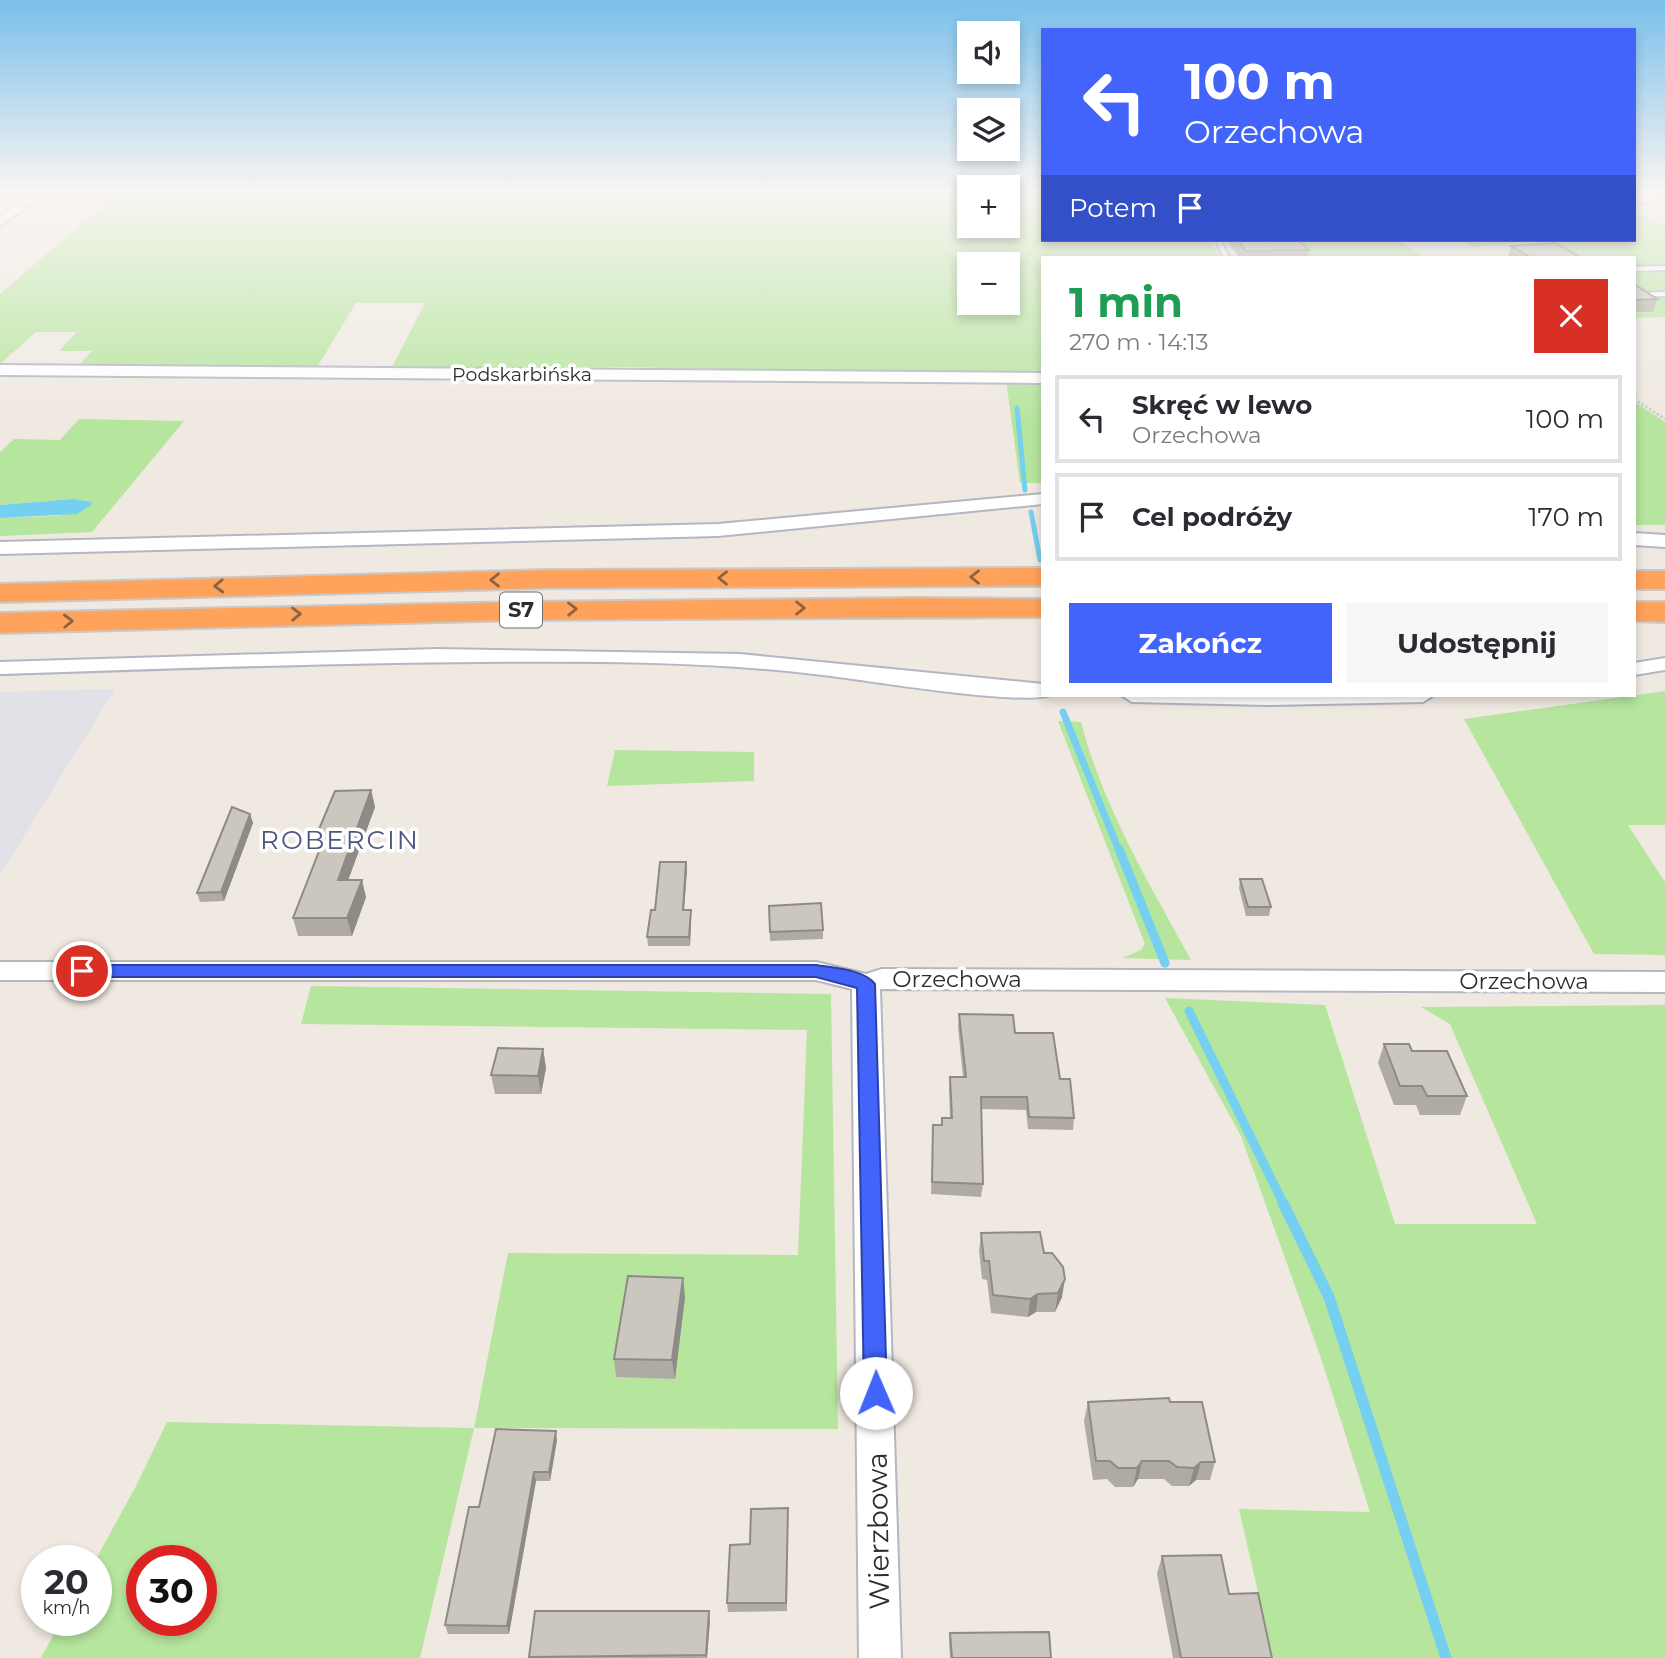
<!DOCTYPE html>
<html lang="pl">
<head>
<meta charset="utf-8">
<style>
  body { margin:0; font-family:Montserrat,sans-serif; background:#f7f7f7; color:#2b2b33; height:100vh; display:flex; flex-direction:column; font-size:26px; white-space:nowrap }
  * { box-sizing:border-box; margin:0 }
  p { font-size:23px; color:#7c7c81 }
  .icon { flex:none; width:38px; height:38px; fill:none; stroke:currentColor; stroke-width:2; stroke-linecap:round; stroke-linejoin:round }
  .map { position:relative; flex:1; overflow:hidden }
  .panel { position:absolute; left:1041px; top:256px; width:595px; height:441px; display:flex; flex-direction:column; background:#fff; border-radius:0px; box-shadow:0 4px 10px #0003 }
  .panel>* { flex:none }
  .top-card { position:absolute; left:1041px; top:28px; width:595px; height:214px; border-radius:0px; box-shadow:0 4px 10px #0003; background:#4264fb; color:#fff; overflow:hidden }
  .fabs { position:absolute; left:957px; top:21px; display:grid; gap:14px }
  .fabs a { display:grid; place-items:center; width:63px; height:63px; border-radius:0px; background:#fff; box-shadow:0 4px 10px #0003; font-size:35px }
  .speed { position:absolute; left:21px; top:1545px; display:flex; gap:14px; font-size:35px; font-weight:700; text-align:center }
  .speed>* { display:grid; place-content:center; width:91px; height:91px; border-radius:50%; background:#fff; box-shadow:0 4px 10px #0003; line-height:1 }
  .speed small { font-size:18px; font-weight:400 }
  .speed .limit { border:10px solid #d22; background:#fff; color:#111 }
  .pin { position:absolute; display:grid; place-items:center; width:60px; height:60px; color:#fff; margin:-30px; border:4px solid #fff; border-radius:50%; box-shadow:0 2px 7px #0007 }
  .me { position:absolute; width:77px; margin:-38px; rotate:359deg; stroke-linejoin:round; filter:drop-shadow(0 0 5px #0008) }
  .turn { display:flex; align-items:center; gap:24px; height:147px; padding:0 28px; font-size:32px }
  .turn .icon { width:91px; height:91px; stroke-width:2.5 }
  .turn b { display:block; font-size:49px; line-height:60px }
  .then { display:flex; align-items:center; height:66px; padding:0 28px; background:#0003; gap:14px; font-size:26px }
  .round { display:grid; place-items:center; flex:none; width:74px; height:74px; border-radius:0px; background:#f7f7f7 }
  .summary { display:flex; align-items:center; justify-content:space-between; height:119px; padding:0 28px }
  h1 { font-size:42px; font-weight:700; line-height:52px; color:#1e9e55 }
  .button { display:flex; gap:14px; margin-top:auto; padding:14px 28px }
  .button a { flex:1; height:80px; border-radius:0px; background:#4264fb; color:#fff; font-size:28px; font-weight:700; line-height:80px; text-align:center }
  .button a+a { background:#f7f7f7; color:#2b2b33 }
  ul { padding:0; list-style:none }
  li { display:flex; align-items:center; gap:21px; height:88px; margin:0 14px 10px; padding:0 14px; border:4px solid #e1e1e2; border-radius:0px }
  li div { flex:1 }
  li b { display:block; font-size:26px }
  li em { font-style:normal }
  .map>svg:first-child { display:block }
  .industrial { fill:#e3e1e8 }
  .green { fill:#b6e59e; fill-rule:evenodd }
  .water { fill:#75cff0 }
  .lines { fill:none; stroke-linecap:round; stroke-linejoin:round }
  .stream-far3 { stroke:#75cff0; stroke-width:5 }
  .stream-far2 { stroke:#75cff0; stroke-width:7 }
  .stream-far1 { stroke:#75cff0; stroke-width:9 }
  .stream { stroke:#75cff0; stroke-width:11 }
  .service-casing { stroke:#b4b7c1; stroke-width:4 }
  .minor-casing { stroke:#b4b7c1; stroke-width:4 }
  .motorway-casing { stroke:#c9c9c9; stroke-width:4 }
  .path { stroke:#c9c9c9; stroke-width:2.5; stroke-dasharray:2.5 2; stroke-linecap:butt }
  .service { fill:#fff; fill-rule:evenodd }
  .minor { fill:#fff; fill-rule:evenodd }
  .motorway { fill:#ffa35c; fill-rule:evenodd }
  .wall { fill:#afaba4 }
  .shaded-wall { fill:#8e8b86 }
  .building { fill:#cbc7bf; stroke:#8e8b86; stroke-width:2 }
  .oneway { stroke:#8c6343 }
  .route { fill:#4264fb; stroke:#2b41a3; stroke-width:2 }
  .labels { text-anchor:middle; stroke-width:7; stroke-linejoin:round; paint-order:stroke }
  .far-street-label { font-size:19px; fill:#2e2e2e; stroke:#fff }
  .shield { fill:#fff; stroke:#6d6d6d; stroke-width:2 }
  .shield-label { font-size:21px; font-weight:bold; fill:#2e2e2e }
  .street-label { font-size:23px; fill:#2e2e2e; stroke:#fff }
  .quarter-label { font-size:26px; letter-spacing:2px; fill:#4d5680; stroke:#fff }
  .near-street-label { font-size:28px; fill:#2e2e2e; stroke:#fff }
</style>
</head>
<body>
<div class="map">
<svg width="1665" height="1658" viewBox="0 0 1665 1658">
  <rect width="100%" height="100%" fill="#efe9e1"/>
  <path class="industrial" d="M115 689 0 875V692Z"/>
  <path class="green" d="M119 192H969L970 226H1008V192H1043V240H1209L1219 257H1043V376L625 367 391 369 425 303H356L316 369 77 367 92 351H59L77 332H36L0 364V294ZM970 264H1008V303H970Z
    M1635 212 1665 226V265L1635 267 1634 257H1574L1545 241 1473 247 1462 240H1634Z
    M1307 240H1398L1424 257H1309L1296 242Z
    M1665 271V317L1635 318V272Z
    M1006 380 1043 381V483H1020Z
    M1635 402 1665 422V525H1635Z
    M79 419 184 421 92 532 0 536V518L57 516 92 502 73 499 0 505V452L14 439 60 440Z
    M1665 691V825H1628L1665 882V955L1594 954 1464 719Z
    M1058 721 1081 722C1103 807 1149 883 1191 960L1122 958 1141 950 1145 944Z
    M615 750 754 752V781L607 786Z
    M311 986 831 994 838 1429 474 1428 420 1658H41L61 1621 96 1620 95 1561 136 1486 167 1422 474 1428 508 1253 798 1255 807 1030 301 1024ZM142 1561H201V1620H142Z
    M1165 998 1325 1005 1395 1224H1537L1450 1024 1421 1007 1665 1005V1658H1273L1239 1509 1370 1512 1321 1358 1241 1136Z"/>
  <path class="water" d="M73 499 92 502 91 505 77 514 0 518V505Z"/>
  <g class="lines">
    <path class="stream-far3" d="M1017 408 1025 490
      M1031 512 1040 560"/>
    <path class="stream-far2" d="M1063 712 1119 851"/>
    <path class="stream-far1" d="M1119 849 1165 963
      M1189 1011 1284 1205"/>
    <path class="stream" d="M1283 1203 1329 1297 1446 1658"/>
    <defs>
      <path id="service" d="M1216 240H1220L1229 257H1223Z
        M1665 266V270L1634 271V267Z
        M1665 292V296L1634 297V293Z"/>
      <path id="minor" d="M33 192H47L0 226V216Z
        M1665 192V200L1634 204V196Z
        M0 365 1043 373V383L0 375Z
        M1043 494V504L718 536 0 554V542L718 524Z
        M1634 533 1665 535V547L1634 545Z
        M436 649 740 654 1043 684V695H1051C1022 706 871 681 831 676 715 661 598 661 482 662 321 663 161 669 0 674V662Z
        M1665 658V670L1634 675V663Z
        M1121 695H1434L1423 702 1267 705 1132 702Z
        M0 962H816L866 974 882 969 1665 972V992L880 989 901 1658H859L852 989 816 980H0Z"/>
      <path id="motorway" d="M1043 568V586L550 588 0 602V584L550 570Z
        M1634 571H1665V589H1634Z
        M913 598 1043 599V617L522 620 0 633V613L522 602Z
        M1634 602H1665V622L1634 621Z"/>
    </defs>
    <use href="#service" class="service-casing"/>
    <use href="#minor" class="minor-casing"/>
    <use href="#motorway" class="motorway-casing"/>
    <path class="path" d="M1634 399 1665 419"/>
    <use href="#service" class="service"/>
    <use href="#minor" class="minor"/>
    <use href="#motorway" class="motorway"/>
  </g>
  <path class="wall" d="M1664 193H1665V205L1660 203Z
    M1226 240H1298L1309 250 1307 257H1239Z
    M1511 246 1580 257H1508Z
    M1634 284 1657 299 1653 312H1634Z
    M371 790 375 807 348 880 366 897 352 936H298L293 918 318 854 314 841Z
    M250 814 253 823 224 901 200 902 197 893Z
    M686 862 687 870 684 910 691 919 690 946H648L647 937 655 910Z
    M1240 879 1271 907 1269 916H1246L1239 888Z
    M769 906 823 930V939L770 941Z
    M959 1014 1015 1033 1060 1079 1074 1118 1073 1130 1028 1129 1026 1110 981 1109 983 1184 981 1197 931 1194 933 1125H941L950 1118 949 1089 950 1077H963L958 1027Z
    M1384 1044 1412 1051 1467 1096 1460 1115H1420L1416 1105H1394L1378 1063Z
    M543 1049 546 1068 541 1094H495L491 1075Z
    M981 1233 1044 1253 1062 1297 1055 1312H1036L1028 1317 991 1313 987 1280 982 1279 979 1251Z
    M685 1297 675 1379 616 1377 614 1359Z
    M1088 1402H1170L1215 1462 1210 1480H1196L1189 1486H1172L1164 1479H1138L1133 1487H1115L1107 1479 1093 1480 1084 1421Z
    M557 1440 550 1481H536L509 1634H448L445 1625 479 1507Z
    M788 1517 787 1611 728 1612 727 1603 750 1544Z
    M1162 1556 1229 1594 1272 1658H1173L1157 1574Z
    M710 1620 707 1658H529V1657Z
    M950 1633 1051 1658H950L949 1641Z"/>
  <path class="shaded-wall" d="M371 790 375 807 342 897 338 880Z
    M250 814 253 823 224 901 221 892Z
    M686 862 687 870 683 919V910Z
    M362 880 366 897 352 936 347 918Z
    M691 910V919L690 946 689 937Z
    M543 1049 546 1068 541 1094 538 1076Z
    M683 1278 685 1297 675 1379 672 1360Z
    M1065 1279 1062 1297 1055 1312 1058 1293Z
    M1038 1294 1036 1312 1028 1317 1030 1299Z
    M556 1431 557 1440 550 1481 549 1472Z
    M1142 1461 1138 1479 1133 1487 1137 1468Z
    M1201 1462 1196 1480 1189 1486 1194 1468Z
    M534 1472 536 1481 509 1634 507 1626Z
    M709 1611 710 1620 707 1658H706Z"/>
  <path class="building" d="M1238 240H1298L1309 250 1246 251Z
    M1555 243 1580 257H1530L1511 246Z
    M1634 284 1657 299 1634 300Z
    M371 790 338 880H362L347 918H293L323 841H314L335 791Z
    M232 807 250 814 221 892 197 893Z
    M660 862H686L683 910H691L689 937H647L651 910H655Z
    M1240 879H1262L1271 907H1248Z
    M821 903 823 930 770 932 769 906Z
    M959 1014 1013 1015 1015 1033H1053L1060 1079H1070L1074 1118 1029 1117 1027 1097H981L983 1184 932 1182 933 1125H942V1118H952L950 1077H966Z
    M1384 1044H1409L1412 1051H1447L1467 1096H1427L1422 1086H1400Z
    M498 1048 543 1049 538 1076 491 1075Z
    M1040 1232 1044 1253H1052L1063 1267 1065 1279 1058 1293 1038 1294 1030 1299 993 1295 989 1261H984L981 1233Z
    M628 1276 683 1278 672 1360 614 1359Z
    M1169 1398 1170 1402H1202L1215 1462H1201L1194 1468 1177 1467 1169 1461H1142L1137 1468H1118L1110 1461H1096L1088 1402Z
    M496 1429 556 1431 549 1472H534L507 1626 445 1625 469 1507H479Z
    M788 1508 786 1603H727L730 1545 750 1544 751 1509Z
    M1221 1555 1229 1594 1258 1593 1272 1658H1181L1162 1556Z
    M535 1611H709L706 1655 529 1657Z
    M1049 1632 1051 1658H952L950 1633Z"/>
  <defs><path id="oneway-chevron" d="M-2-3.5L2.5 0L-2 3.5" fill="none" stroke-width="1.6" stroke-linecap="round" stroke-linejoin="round" transform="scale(1.75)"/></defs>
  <g class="oneway">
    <use href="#oneway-chevron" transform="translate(975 577) rotate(-180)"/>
    <use href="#oneway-chevron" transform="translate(723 578) rotate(180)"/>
    <use href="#oneway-chevron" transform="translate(495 580) rotate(179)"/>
    <use href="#oneway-chevron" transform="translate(219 586) rotate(178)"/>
    <use href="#oneway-chevron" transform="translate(800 608)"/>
    <use href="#oneway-chevron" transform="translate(572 609) rotate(-1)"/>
    <use href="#oneway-chevron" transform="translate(296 614) rotate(-1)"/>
    <use href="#oneway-chevron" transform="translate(68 621) rotate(-2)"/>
  </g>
  <linearGradient id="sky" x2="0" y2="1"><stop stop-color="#7abfeb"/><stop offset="0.45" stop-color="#f8f5f2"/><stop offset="1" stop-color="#f8f5f2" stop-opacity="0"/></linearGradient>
  <rect width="1665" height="424" fill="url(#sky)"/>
  <path class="route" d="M82 965H816C833 968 864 969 875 984L887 1393 884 1400 876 1403 867 1400 864 1393 857 988 816 977H82L73 971Z"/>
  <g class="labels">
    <g class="far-street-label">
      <text x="522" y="381">Podskarbińska</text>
    </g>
    <rect class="shield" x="500" y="592.5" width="42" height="35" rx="5"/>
    <g class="shield-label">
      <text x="521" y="617">S7</text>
    </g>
    <g class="street-label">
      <text x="957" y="987">Orzechowa</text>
      <text x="1524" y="989">Orzechowa</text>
    </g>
    <g class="quarter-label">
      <text x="340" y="849">ROBERCIN</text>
    </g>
    <g class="near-street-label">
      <text transform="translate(878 1531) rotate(-91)" y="10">Wierzbowa</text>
    </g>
  </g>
</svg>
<div class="fabs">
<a><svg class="icon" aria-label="sound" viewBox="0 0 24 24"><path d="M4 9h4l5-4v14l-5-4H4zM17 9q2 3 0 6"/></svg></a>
<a><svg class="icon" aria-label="layers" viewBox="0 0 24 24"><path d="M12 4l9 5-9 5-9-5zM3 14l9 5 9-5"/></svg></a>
<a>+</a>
<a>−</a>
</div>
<div class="speed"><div>20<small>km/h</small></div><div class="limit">30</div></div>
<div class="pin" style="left:82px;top:971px;background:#d93025"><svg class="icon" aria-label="arrive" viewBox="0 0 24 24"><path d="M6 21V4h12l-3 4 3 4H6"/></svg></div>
<svg class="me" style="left:876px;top:1393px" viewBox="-20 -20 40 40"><circle r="19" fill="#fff"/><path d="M0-13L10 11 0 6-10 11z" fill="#4264fb"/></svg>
<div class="top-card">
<div class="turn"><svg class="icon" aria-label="left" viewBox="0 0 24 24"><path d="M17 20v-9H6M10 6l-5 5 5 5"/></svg><div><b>100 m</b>Orzechowa</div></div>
<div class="then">Potem<svg class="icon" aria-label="arrive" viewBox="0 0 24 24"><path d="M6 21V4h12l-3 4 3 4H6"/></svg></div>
</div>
<section class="panel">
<div class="summary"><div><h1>1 min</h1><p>270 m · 14:13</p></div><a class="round" style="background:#d93025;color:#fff"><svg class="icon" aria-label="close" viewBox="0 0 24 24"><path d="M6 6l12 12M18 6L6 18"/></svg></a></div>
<ul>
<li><svg class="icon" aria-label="left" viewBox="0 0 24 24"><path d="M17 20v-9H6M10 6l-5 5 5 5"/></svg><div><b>Skręć w lewo</b><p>Orzechowa</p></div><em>100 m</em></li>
<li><svg class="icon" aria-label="arrive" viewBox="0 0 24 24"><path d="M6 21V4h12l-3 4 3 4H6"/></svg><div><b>Cel podróży</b></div><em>170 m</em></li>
</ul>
<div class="button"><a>Zakończ</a><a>Udostępnij</a></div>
</section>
</div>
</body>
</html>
